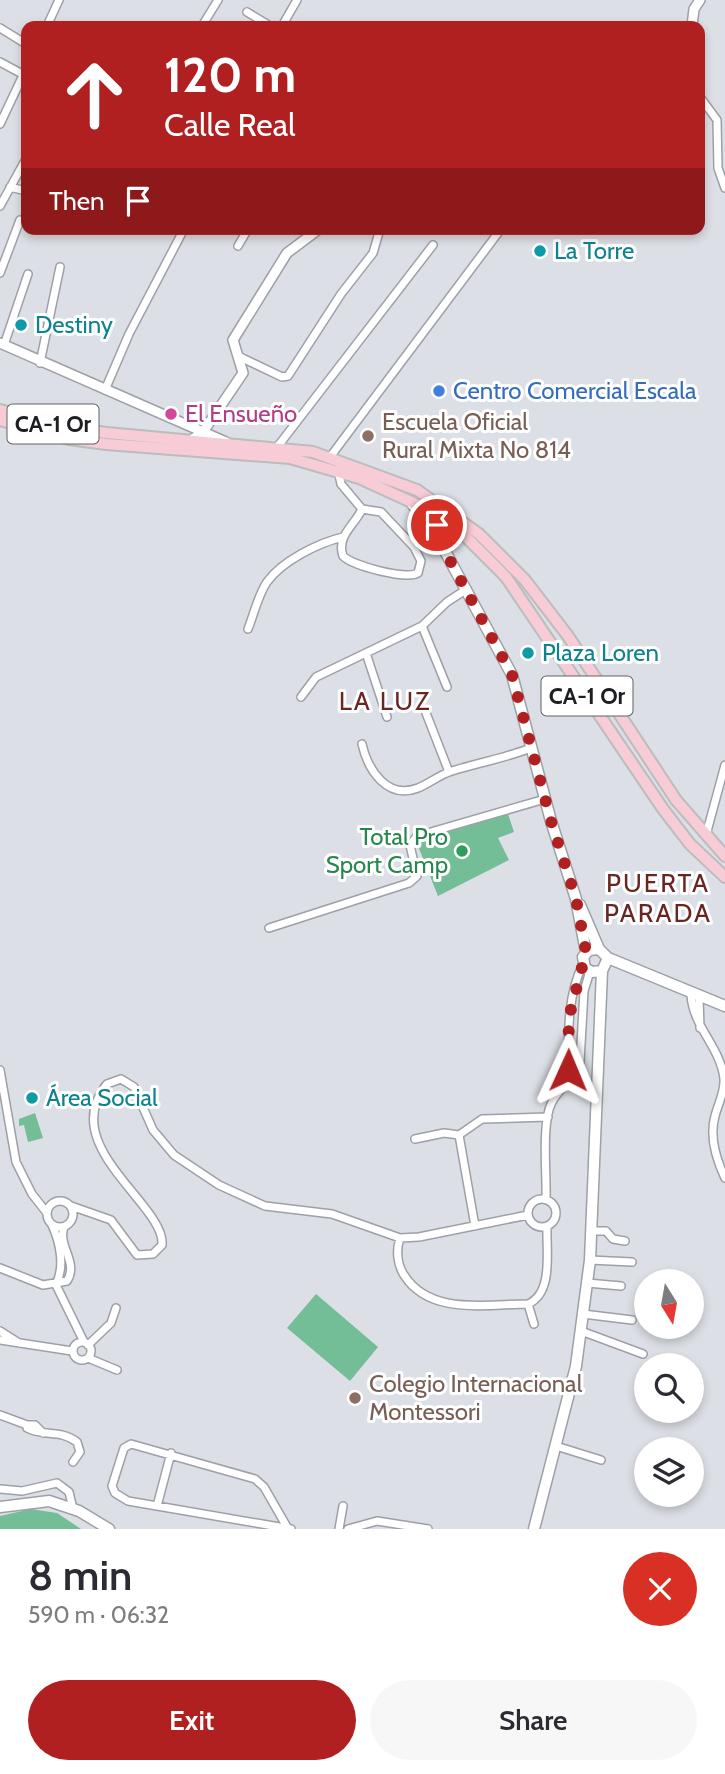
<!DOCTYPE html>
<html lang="en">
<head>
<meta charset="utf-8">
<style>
  body { margin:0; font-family:Cabin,sans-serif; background:#f7f7f7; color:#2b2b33; height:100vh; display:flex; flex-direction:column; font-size:26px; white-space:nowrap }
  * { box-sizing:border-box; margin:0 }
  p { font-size:23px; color:#7c7c81 }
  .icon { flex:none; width:38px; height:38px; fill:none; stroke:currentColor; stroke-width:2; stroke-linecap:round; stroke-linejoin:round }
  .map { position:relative; height:1529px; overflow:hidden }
  .drawer { display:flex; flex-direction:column; background:#fff; flex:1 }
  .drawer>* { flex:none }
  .top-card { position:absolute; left:21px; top:21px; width:684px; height:214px; border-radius:14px; box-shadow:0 4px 10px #0003; background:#b12021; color:#fff; overflow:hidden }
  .needle { width:46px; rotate:169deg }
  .fabs { position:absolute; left:634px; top:1269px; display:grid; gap:14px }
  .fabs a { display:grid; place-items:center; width:70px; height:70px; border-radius:50%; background:#fff; box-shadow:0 4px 10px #0003; font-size:35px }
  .pin { position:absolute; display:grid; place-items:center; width:60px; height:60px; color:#fff; margin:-30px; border:4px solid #fff; border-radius:50%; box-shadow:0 2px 7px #0007 }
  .me { position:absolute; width:77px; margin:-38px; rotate:1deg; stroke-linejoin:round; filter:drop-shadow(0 0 5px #0008) }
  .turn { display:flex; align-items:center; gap:24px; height:147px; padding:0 28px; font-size:32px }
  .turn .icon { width:91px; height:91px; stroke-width:2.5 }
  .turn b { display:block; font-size:49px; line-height:60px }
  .then { display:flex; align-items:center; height:66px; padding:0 28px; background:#0003; gap:14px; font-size:26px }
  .round { display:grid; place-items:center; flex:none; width:74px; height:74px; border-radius:37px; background:#f7f7f7 }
  .headline { display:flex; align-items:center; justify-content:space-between; height:119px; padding:0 28px }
  h1 { font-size:42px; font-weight:600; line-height:52px }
  .action { display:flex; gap:14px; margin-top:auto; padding:14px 28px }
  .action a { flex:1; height:80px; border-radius:42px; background:#b12021; color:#fff; font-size:28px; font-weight:600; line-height:80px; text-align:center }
  .action a+a { background:#f7f7f7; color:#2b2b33 }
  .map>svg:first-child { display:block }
  .green { fill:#74be97 }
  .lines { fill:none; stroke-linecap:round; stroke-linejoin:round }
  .minor-casing { stroke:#9da0a6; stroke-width:10 }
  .tertiary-casing { stroke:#9da0a6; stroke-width:12 }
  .secondary-casing { stroke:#9da0a6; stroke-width:13 }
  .trunk-casing { stroke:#bbbcbc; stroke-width:14 }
  .minor { stroke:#fff; stroke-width:7 }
  .tertiary { stroke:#fff; stroke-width:9 }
  .secondary { stroke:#fff; stroke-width:10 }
  .trunk { stroke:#f8ccd7; stroke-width:10 }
  .route { stroke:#b12021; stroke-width:12; stroke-dasharray:0 21.6 }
  .culture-dot { fill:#0f9aa8; stroke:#fff; stroke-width:2.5 }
  .shop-dot { fill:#3f7fe0; stroke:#fff; stroke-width:2.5 }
  .hotel-dot { fill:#d1479c; stroke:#fff; stroke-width:2.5 }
  .education-dot { fill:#8d6e63; stroke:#fff; stroke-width:2.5 }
  .leisure-dot { fill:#2e9e5b; stroke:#fff; stroke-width:2.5 }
  .labels { text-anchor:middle; stroke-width:6; stroke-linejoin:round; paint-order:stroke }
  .shield { fill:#fff; stroke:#616264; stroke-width:2 }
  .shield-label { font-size:23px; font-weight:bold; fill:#1d1e21 }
  .culture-label { font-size:24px; fill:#0d838f; stroke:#fff; text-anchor:start }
  .shop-label { font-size:24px; fill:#366cbe; stroke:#fff; text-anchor:start }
  .hotel-label { font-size:24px; fill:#b23c85; stroke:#fff; text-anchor:start }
  .education-label { font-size:24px; fill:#785e54; stroke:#fff; text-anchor:start }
  .leisure-label { font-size:24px; fill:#27864d; stroke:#fff; text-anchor:end }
  .neighbourhood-label { font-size:26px; letter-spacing:2px; fill:#6a2521; stroke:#fff }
</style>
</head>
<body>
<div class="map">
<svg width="725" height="1529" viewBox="0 0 725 1529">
  <rect width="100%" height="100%" fill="#dcdfe5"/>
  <path class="green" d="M508 814 514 832 498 838 509 860 438 896 416 841Z
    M35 1113 43 1138 28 1142 24 1125 19 1126V1119Z
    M316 1294 378 1347 350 1381 287 1328Z
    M31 1509 57 1513 81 1529H0V1516Z"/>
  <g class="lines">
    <defs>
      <path id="minor" d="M247 12 270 26
        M47 26 59 0
        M202 26 218 0
        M282 26 297 0
        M0 28 26 44
        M0 62 26 76
        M700 97 717 120 718 168 725 188
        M0 124 26 69
        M10 187 26 191
        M0 206 26 159
        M238 246 248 229
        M0 273 20 220
        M4 345 28 274
        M238 356 282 377 288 376 341 294 373 253 380 229
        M40 363 60 267
        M105 390 129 334 184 229
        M278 446 433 245
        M330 457 501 229
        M338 470 341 484 362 509C355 525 336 536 343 556 353 566 406 580 418 573L421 561 414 547 381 512 362 509
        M422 626 447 687
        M248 629C254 614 258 595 267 582 282 561 318 543 343 537
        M366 653 387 717
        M301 697 316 677 422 626 447 602 467 589
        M426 713 449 772
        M362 744C368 770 387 800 418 788 430 783 439 775 452 771 478 763 505 758 531 748
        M706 835 725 765
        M269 928 409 883 417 876 410 845 417 836 545 799
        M691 995C693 1027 721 1048 724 1079 725 1092 718 1104 715 1116 709 1137 716 1159 725 1178
        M699 998 700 1028
        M0 1070 16 1162 32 1194 47 1213
        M568 1082C569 1043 565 1000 583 964
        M459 1135 475 1226
        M415 1139 444 1133 459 1135 482 1119 548 1117
        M528 1213a14 14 0 1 1 28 0a14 14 0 1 1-28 0Z
        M546 1200C547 1175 541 1122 552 1102 560 1087 575 1079 580 1062L584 991 590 971
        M47 1214a13 13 0 1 1 26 0a13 13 0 1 1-26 0Z
        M71 1206 111 1220 137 1255 153 1254 162 1245C166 1205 56 1146 107 1084L121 1079 134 1087 153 1130 174 1155 219 1185 265 1206 332 1214 400 1238 419 1237 528 1215
        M52 1225C60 1242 65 1267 56 1284
        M592 1231H606L613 1239 625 1241
        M400 1238C396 1250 397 1264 404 1275 430 1316 487 1304 528 1304 554 1293 546 1250 547 1226
        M590 1260 632 1262
        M0 1268 43 1285 67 1281C79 1262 57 1246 64 1227
        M587 1283 621 1286
        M56 1285 84 1342
        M528 1304 534 1324
        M583 1314 632 1320
        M0 1331 19 1343
        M581 1331 643 1354
        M0 1340 72 1351
        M73 1351a9 9 0 1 1 18 0a9 9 0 1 1-18 0Z
        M88 1345 111 1323 116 1308
        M88 1358 117 1370
        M0 1415 27 1425
        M43 1433 35 1425H27V1428C43 1437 60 1429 77 1442L80 1452 73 1462
        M556 1446 601 1460
        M0 1489 22 1491 57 1483 69 1492 73 1509
        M157 1506 171 1453
        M287 1527 264 1487 255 1479 131 1444 124 1448 112 1486 115 1493 128 1501 291 1529
        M339 1529 343 1506
        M348 1529 377 1521 428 1529"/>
      <path id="tertiary" d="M692 26 694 9 700 0
        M0 343 226 442
        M193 439 203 432 243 373 233 340 287 253 319 229"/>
      <path id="secondary" d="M413 505 433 529 512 675 551 821 576 899 586 952
        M580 905 599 949 608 958 602 971 592 972 585 968 583 957 589 950 599 949
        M608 958 725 1006
        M0 1507 49 1501 79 1511 109 1529
        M534 1529 576 1366 590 1260 602 971"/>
      <path id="trunk" d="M0 410 68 428 107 433 313 452 417 490 479 534 525 580 568 636 676 800 725 856
        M0 420 69 439 106 444 290 458 359 478 418 505 457 528 506 577 663 809 690 844 725 877"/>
    </defs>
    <use href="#minor" class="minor-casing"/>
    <use href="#tertiary" class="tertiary-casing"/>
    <use href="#secondary" class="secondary-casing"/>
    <use href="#trunk" class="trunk-casing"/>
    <use href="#minor" class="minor"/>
    <use href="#tertiary" class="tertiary"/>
    <use href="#secondary" class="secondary"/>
    <use href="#trunk" class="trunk"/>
  </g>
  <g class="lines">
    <path class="route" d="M437 525 433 529 512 675 551 821 576 899 586 952 569 1017 568 1070"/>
  </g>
  <g class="culture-dot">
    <circle cx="540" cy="251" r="7"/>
    <circle cx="21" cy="325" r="7"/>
    <circle cx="528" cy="653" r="7"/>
    <circle cx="32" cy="1098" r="7"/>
  </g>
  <circle class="shop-dot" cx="439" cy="391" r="7"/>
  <circle class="hotel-dot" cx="171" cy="414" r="7"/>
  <g class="education-dot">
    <circle cx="368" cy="436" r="7"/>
    <circle cx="355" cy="1398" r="7"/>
  </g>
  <circle class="leisure-dot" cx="462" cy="851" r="7"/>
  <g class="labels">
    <g class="shield">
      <rect x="7.5" y="404.5" width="91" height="39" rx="5"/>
      <rect x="541.5" y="676.5" width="91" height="39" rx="5"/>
    </g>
    <g class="shield-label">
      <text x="53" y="432">CA-1 Or</text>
      <text x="587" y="704">CA-1 Or</text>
    </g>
    <g class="culture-label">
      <text x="554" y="259">La Torre</text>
      <text x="35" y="333">Destiny</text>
      <text x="542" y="661">Plaza Loren</text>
      <text x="46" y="1106">Área Social</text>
    </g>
    <g class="shop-label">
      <text x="453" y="399">Centro Comercial Escala</text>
    </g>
    <g class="hotel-label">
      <text x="185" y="422">El Ensueño</text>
    </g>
    <g class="education-label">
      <text x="382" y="430">Escuela Oficial<tspan x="382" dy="28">Rural Mixta No 814</tspan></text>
      <text x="369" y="1392">Colegio Internacional<tspan x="369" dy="28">Montessori</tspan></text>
    </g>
    <g class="leisure-label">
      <text x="448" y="845">Total Pro<tspan x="448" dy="28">Sport Camp</tspan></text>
    </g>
    <g class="neighbourhood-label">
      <text x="385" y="710">LA LUZ</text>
      <text x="658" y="892">PUERTA<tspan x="658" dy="30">PARADA</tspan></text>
    </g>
  </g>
</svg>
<div class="fabs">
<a><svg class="needle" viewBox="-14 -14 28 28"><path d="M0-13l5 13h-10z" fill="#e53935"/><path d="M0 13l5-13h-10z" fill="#7c7c81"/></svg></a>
<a><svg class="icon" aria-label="search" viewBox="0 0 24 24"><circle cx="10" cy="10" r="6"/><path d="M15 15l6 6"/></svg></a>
<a><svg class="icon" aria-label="layers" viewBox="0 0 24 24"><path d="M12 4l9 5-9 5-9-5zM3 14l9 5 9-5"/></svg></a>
</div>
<div class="pin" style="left:437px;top:525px;background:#d93025"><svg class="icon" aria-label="arrive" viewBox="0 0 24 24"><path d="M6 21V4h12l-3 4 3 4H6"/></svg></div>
<svg class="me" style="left:568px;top:1070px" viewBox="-20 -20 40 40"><path d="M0-17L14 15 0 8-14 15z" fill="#b12021" stroke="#fff" stroke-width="4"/></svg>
<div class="top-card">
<div class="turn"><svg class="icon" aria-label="ahead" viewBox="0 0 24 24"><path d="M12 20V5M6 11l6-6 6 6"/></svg><div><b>120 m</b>Calle Real</div></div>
<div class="then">Then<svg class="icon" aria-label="arrive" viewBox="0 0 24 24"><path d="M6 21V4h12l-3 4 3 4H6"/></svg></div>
</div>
</div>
<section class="drawer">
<div class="headline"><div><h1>8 min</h1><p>590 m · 06:32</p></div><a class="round" style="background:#d93025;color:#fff"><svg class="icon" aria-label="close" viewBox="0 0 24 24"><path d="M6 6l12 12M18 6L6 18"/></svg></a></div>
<div class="action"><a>Exit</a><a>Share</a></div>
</section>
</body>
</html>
